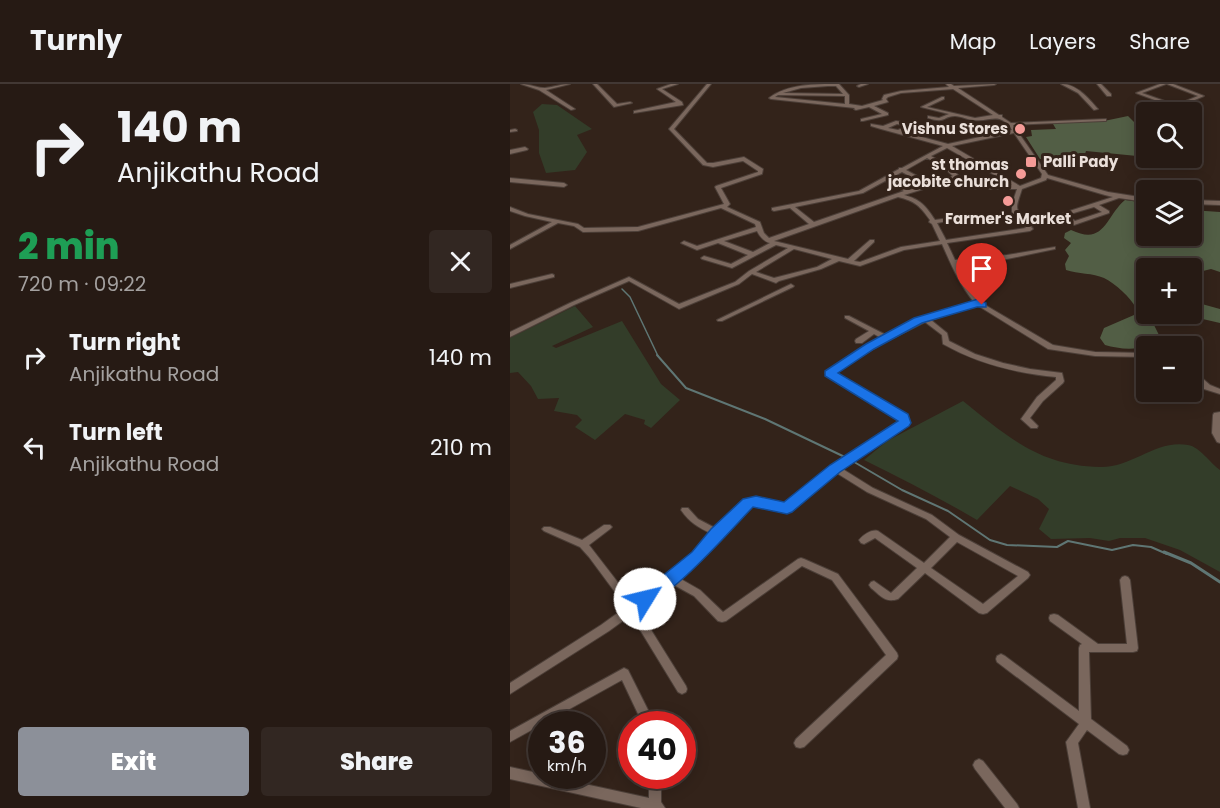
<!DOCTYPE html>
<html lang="en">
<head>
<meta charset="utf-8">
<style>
  body { margin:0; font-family:Poppins,sans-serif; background:#322722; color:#f1f3f6; height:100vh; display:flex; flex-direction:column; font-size:22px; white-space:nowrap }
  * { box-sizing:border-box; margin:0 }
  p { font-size:20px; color:#a4a1a0 }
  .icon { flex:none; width:33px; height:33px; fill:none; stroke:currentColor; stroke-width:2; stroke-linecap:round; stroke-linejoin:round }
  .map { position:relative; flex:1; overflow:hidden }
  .details { display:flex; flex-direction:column; background:#261a14; width:510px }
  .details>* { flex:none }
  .top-card { background:#261a14; color:#f1f3f6; overflow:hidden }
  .buttons { position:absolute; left:626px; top:18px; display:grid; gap:12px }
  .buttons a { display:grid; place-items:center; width:66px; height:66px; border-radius:6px; background:#261a14; box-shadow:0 3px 15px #0003,0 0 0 2px #423834; font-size:30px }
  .speed { position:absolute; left:18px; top:627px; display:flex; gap:12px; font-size:30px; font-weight:700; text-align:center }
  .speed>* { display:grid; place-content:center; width:78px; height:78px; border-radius:50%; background:#261a14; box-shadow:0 3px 15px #0003,0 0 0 2px #423834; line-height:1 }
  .speed small { font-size:15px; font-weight:400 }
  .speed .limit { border:9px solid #d22; background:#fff; color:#111 }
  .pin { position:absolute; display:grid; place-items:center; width:51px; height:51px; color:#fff; margin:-62px -26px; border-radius:50% 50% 50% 0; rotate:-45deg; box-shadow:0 0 6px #0007 }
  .pin .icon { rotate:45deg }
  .me { position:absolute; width:66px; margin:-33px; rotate:54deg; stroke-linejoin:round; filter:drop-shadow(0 0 4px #0008) }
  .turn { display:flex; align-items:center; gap:21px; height:126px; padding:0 18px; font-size:27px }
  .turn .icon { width:78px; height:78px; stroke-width:2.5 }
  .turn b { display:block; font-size:42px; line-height:51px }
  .round { display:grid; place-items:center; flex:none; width:63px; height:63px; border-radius:6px; background:#322722 }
  .overview { display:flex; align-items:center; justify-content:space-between; height:102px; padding:0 18px }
  h1 { font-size:36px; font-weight:800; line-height:45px; color:#1e9e55 }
  .button { display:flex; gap:12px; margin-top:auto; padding:12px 18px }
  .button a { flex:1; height:69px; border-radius:6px; background:#8c9099; color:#fff; font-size:24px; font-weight:800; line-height:69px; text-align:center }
  .button a+a { background:#322722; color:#f1f3f6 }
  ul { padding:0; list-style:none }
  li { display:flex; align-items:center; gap:18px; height:90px; padding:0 18px }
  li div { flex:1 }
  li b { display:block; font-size:22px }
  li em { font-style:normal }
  header { display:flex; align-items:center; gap:36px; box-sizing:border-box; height:84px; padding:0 30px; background:#261a14; border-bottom:2px solid #423834 }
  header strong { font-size:28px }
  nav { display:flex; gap:33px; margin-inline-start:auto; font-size:21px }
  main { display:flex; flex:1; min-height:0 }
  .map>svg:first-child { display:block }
  .green { fill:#333d29 }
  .forest { fill:#525e45 }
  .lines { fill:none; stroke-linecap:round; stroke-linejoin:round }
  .stream-far2 { stroke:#5f7674; stroke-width:1.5 }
  .stream-far1 { stroke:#5f7674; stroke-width:2 }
  .stream { stroke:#5f7674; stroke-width:3 }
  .minor-casing { stroke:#4c3f38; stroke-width:2 }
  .minor { fill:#7a675d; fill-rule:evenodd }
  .route { fill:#1a73e8; stroke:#114b97; stroke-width:1.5 }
  .poi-dot { fill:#f59b97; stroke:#33231a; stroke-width:2 }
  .labels { text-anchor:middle; stroke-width:6; stroke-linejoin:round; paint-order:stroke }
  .far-poi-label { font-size:15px; font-weight:bold; fill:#eadfd9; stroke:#33231a; text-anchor:end }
</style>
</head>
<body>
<header>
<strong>Turnly</strong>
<nav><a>Map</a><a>Layers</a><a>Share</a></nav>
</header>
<main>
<section class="details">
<div class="top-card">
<div class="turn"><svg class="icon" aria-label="right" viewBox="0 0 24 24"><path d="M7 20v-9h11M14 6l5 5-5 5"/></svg><div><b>140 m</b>Anjikathu Road</div></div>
</div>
<div class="overview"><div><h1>2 min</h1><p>720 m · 09:22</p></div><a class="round"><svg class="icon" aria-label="close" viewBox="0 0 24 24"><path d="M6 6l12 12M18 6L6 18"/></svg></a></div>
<ul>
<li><svg class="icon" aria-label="right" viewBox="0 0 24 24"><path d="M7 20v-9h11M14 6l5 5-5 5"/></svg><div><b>Turn right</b><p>Anjikathu Road</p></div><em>140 m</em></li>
<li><svg class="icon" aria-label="left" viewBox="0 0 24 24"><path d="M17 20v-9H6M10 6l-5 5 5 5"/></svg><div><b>Turn left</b><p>Anjikathu Road</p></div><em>210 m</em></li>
</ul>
<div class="button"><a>Exit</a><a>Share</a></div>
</section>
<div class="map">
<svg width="710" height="724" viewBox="0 0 710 724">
  <rect width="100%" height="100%" fill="#33231a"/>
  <path class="green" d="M32 20 47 21 82 45 67 51 77 68 65 86 36 89 29 69V46L23 28Z
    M65 222 83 243 42 262 46 264 112 237 151 300 170 316 141 344 134 340 135 336 115 330 85 356 65 343 72 336 67 331 44 327 49 314 28 315 21 302 8 288 0 289V254Z
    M453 317C497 352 529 382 590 383 622 384 646 355 678 361 690 363 700 379 710 386V488L670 466 635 454H610L599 457 580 454 541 455 529 445 539 425 528 415 500 402 467 436C430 414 392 395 354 376L377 357Z"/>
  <path class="forest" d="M618 32 634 48 627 72 576 67 574 73 530 75 516 53 522 52 521 46 546 45 543 40 547 37H594Z
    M615 116 636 119V152H681V126L710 128V188L701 185 681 190V184H636V230H665L643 239 650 253C637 268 612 266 595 261L590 254 594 244 624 231 626 224C620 213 606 200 594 194 583 189 568 190 556 186L555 180 559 172 555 166 561 159 554 154 555 149 561 146C595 162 595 133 615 116Z
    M681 217 710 225V239L671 230H681Z"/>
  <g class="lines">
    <path class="stream-far2" d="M112 205 120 213 148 272"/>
    <path class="stream-far1" d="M147 271 176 304 255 335 339 375 392 406 438 427 480 456 497 461 547 463 558 457 602 466 623 461 641 463 657 470"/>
    <path class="stream" d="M654 468 681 479 710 498"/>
    <defs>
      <path id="minor" d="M11 0C19 0 28 4 35 4 44 3 51 0 60 0L36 6 65 25 61 26 29 6Z
        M83 0H87L107 20 120 18 122 19 104 23Z
        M161 0H168L152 5 172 18 173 21 124 29V27L166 18 147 5Z
        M197 0H201L164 45 197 79H203L234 73 253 85 252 90 211 104 220 120 217 123 250 138 254 149 259 154 299 140 280 124 264 127 262 126V124L349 107 389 85V84H392L433 62 371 45 361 42V40L373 42 386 37 404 40V42L393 48 438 60 502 46C489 27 482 38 464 36 458 36 451 32 445 32 433 32 436 40 418 34V32L429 34 439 30 411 23 432 13H434V15L417 23 465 34 483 31 443 5 391 9 378 13 376 15 378 18 364 22 378 29V31L353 37H351V35L372 30 359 23 346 26 344 25 345 24 261 15 259 14C277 0 304 0 329 0L339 11V20L352 22 373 16 372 15 374 11 391 7 439 3 436 0H441L444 2 486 0 484 1 448 4 489 31H492V33L501 39 596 35V37H594L503 41 538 91 598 108 636 114V118L609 114 589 121 599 127V129L564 141 552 133 521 143 523 145 520 147 437 159 445 176 497 171 545 163V165L497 175 447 179 462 207 470 218 543 261 585 268 636 269V273L585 272 538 265 467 221 421 236 437 249 439 257 465 270 493 279 520 285 552 289 554 297 553 299 533 317 520 334 528 342 527 344H521L511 335 527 313 546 296V293C506 289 468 280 433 260L432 251 415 238 375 258 324 289 396 331 399 339 331 384 363 404 422 431 449 451 518 488 520 491 518 494 477 529 473 530 469 529 415 489 388 515C375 519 371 512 361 504L359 501 361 498 364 497 381 509 382 508 407 484 365 454 354 460 351 459 349 456C353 451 362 445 368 447L414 479 440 453 416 435 357 408 325 388 280 426 277 427 246 420 242 421 169 494 190 506 213 528 288 475 291 474 294 475 328 490 387 569 388 572 387 575 294 663 290 664 286 663 284 659 286 655 376 571 322 496 292 482 216 537 212 538 208 537 184 512 162 500 128 525 176 602 177 605 176 608 172 610 168 608 121 531 99 547 0 610V599L91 541 116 523 79 473 70 463 34 447 32 445 34 443H40L72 456 94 441H100L102 443 100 445 79 461 123 518 159 492 202 450C188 443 180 439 171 426L172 424H178L188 435 207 445 236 417 246 414 275 420 322 382 391 338 389 334 315 289 334 276 371 254 364 250 352 259H346L345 257 346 255 359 247 335 234V232H339L376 251 411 235 412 233H417L464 218C449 200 441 180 432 160L394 166 350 182 329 177 311 185 269 197 266 199 242 190 229 200 169 225 119 197 64 221 0 253V248L60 219 119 193 169 220 225 198 239 187 278 164 266 161 222 184 192 175 191 174 194 172 221 180 238 171 208 159 187 166 171 159 174 157 187 162 246 143 245 140 211 124 128 147 73 148 64 142 48 139 0 165V161L42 138 15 132 0 127V123L18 130 68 140 74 144 128 143 214 120 205 103 206 102 248 88V87L233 77 203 83 193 81 159 45ZM318 2H326L333 10 273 9 291 4ZM268 11 335 12V20L265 13ZM387 40 397 42 388 46 378 44ZM504 49 532 90 531 94 510 102 442 62ZM437 64 502 101H467L449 92 437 81 421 72ZM417 74 433 83 443 92 420 99 396 86ZM392 88 416 101 399 106 379 95ZM537 94 595 111 603 113 519 140C504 123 505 127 512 105L536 96ZM446 95 466 105H507L502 120V128L516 144 436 156 427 139 454 134V132L425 136C416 122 410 115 394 111ZM375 97 394 107 304 138 285 123 353 109ZM388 113C405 117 410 122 420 136L419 138 422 140 430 157 391 163 350 178 344 177 364 158V156H360L338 175 264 157ZM584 123 592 128 565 137 557 131ZM247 147C249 152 255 158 260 159L243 168 214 157ZM284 165 322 175 307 183 264 194 246 188ZM447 458 508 492 473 520 421 484Z
        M351 0H358L349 3 347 2Z
        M551 0C567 0 578 14 588 25L584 26 568 9Z
        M587 0H591L601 10V12H597Z
        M650 0H656L632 9 666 21 688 12 657 0H663L694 12 666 24 626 9Z
        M5 45 7 46V47L0 48V46Z
        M15 63 18 65 17 66 0 70V66Z
        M0 94 54 99 57 101 54 103 0 98Z
        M681 116 710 117V121L681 120Z
        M42 190 44 191V193L0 204V200Z
        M281 200 284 202 283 203 212 237H208L207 236Z
        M681 287H684L700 301 710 305V310L694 305 681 293Z
        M710 328V359L707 358 702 349 703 331 704 329Z
        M615 492 618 493 620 496 628 564 627 567 623 568H579L581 635 617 662 619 666 617 670 613 671 609 670 577 646 568 659 580 724H568L556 658 569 640 487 578 486 575 487 572 491 570 495 572 569 627V564L570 561 572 560 540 537 539 534 540 531 544 530 548 531 588 560H617L610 496 612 493Z
        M114 584 118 586 139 628 137 632 133 633 129 632 112 596 0 658V647Z
        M469 675 473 677 507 720 509 724H495L465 685 463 681 465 677Z
        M0 683 32 690V692H38L139 714V692H151V718L155 724H131L0 695Z"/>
    </defs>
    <use href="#minor" class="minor-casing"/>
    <use href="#minor" class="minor"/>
  </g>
  <path class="route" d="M468 215 476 219V223H467L412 239 364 265 328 289 398 330 401 339 399 342 330 388 282 428 277 430 243 423C225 441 151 527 130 519L127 515 130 510 182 468 201 445 233 415 246 412 274 418 320 381 388 337 315 292V287L356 260 404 234Z"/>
  <g class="poi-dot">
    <circle cx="510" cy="45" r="6"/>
    <rect x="515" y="72" width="12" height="12" rx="3"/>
    <circle cx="511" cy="90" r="6"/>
    <circle cx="498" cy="117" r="6"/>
  </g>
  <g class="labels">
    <g class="far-poi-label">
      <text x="498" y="50">Vishnu Stores</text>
      <text x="533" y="83" text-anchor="start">Palli Pady</text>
      <text x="499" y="86">st thomas<tspan x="499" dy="17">jacobite church</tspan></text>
      <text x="498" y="140" text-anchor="middle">Farmer's Market</text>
    </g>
  </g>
</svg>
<div class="buttons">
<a><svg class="icon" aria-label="search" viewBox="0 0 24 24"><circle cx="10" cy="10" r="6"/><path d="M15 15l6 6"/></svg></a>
<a><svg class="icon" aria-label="layers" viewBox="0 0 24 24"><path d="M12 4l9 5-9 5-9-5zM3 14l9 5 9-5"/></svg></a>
<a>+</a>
<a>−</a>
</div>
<div class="speed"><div>36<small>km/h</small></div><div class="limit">40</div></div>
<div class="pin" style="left:472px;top:221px;background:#d93025"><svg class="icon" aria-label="arrive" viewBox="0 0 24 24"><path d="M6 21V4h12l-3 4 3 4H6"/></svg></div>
<svg class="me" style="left:135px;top:515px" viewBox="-20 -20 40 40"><circle r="19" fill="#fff"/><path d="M0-13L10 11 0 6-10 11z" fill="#1a73e8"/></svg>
</div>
</main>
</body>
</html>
